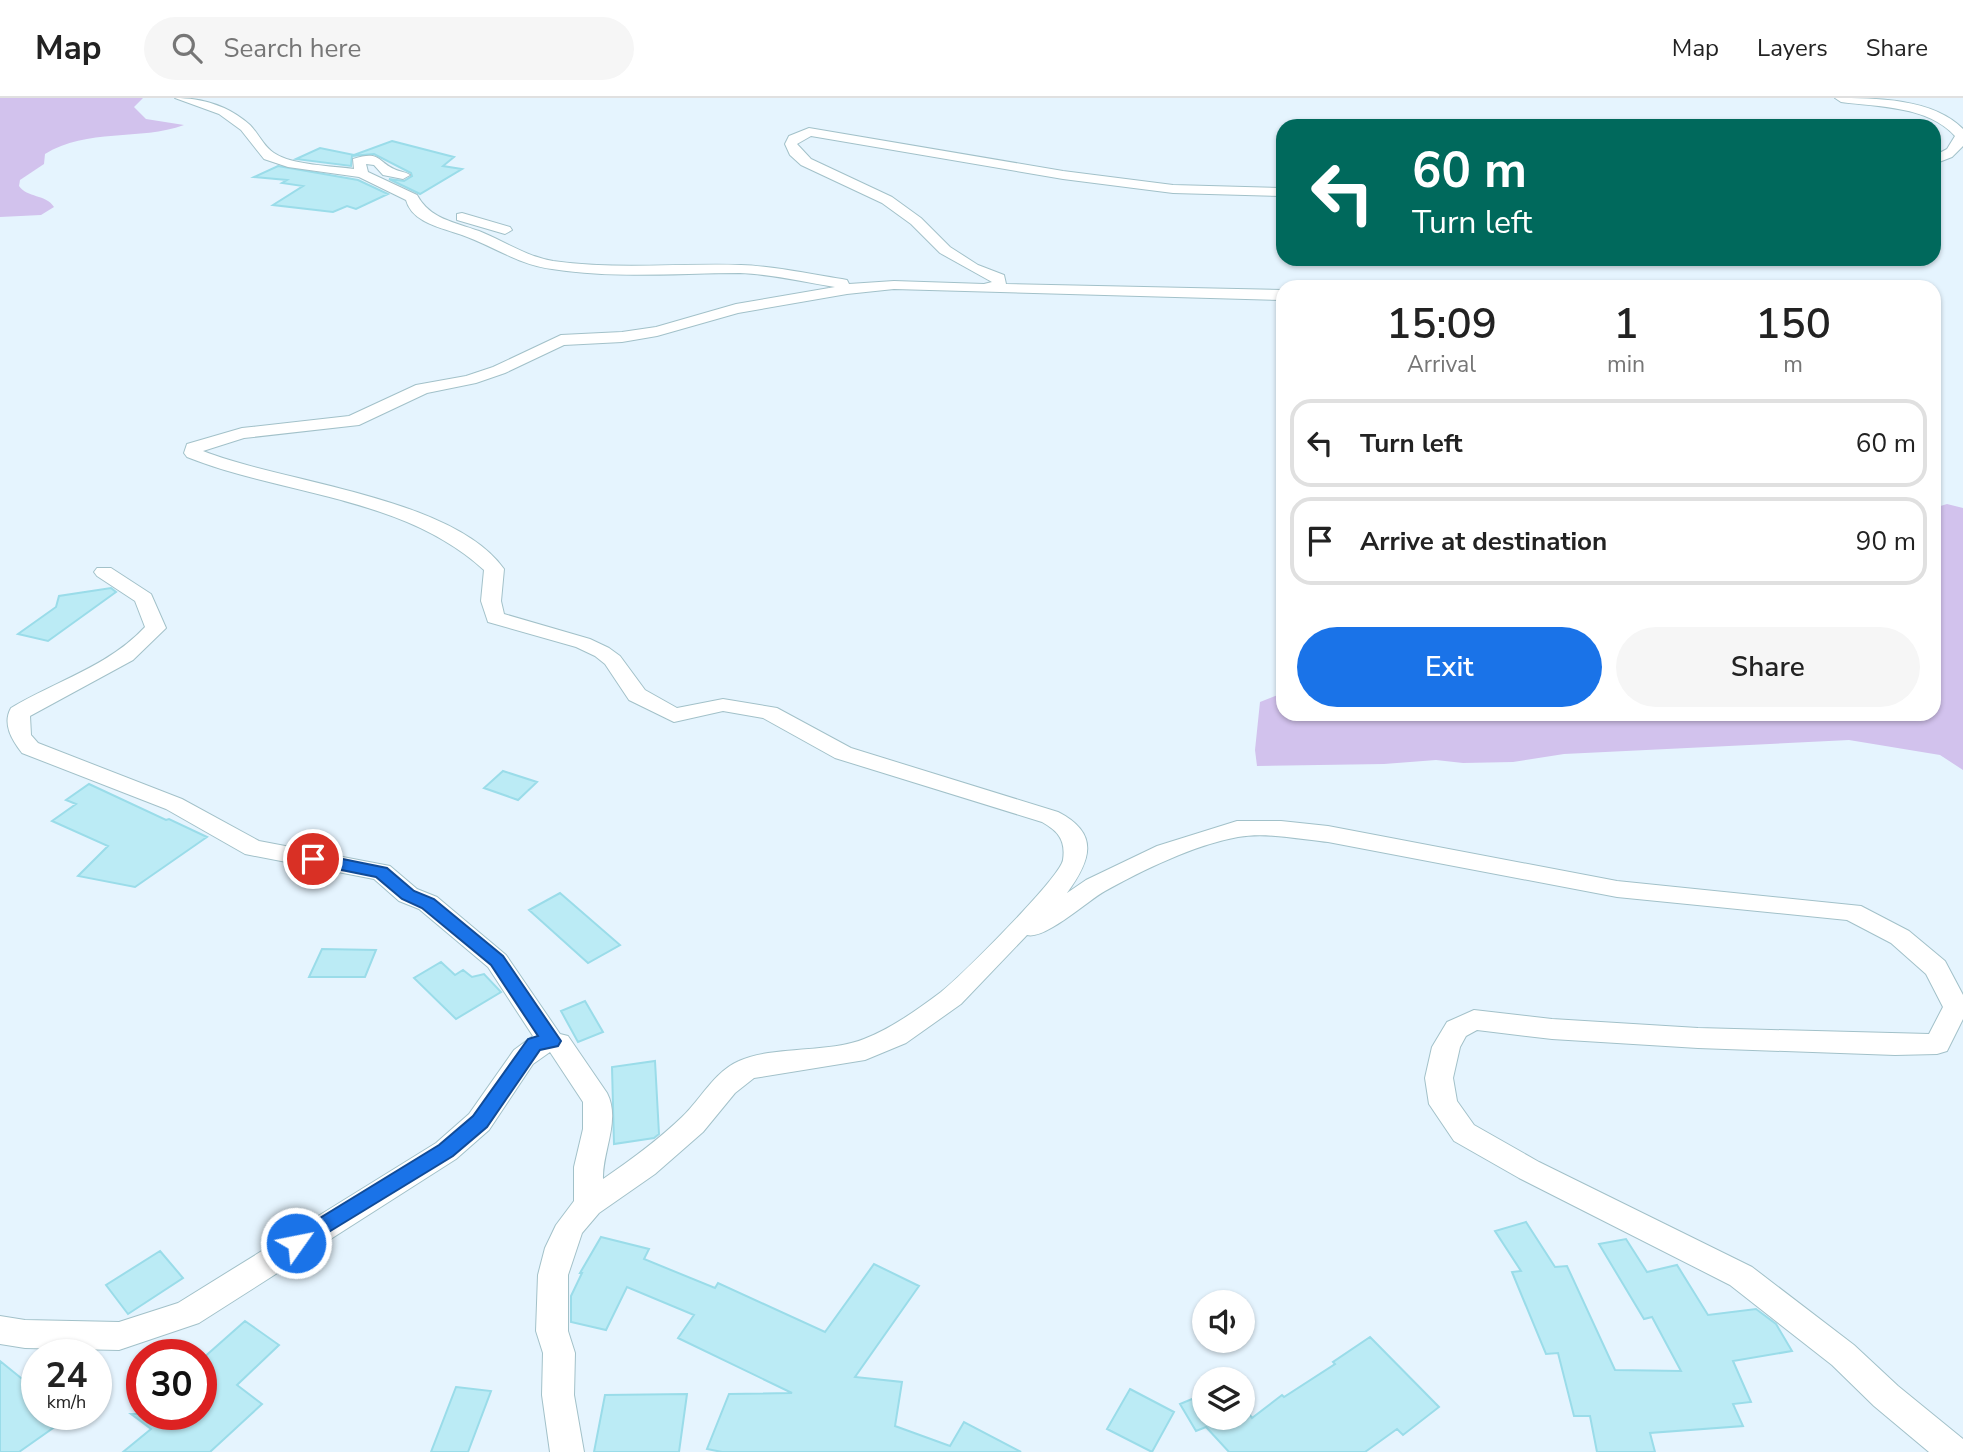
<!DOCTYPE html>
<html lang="en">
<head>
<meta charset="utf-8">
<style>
  body { margin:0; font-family:"Nunito Sans",sans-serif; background:#f6f6f6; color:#222; height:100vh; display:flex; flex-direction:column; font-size:26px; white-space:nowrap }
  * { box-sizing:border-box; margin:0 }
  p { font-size:23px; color:#767676 }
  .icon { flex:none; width:38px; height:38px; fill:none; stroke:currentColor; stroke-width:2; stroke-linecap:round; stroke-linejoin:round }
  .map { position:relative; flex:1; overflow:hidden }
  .panel { position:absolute; left:1276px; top:182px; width:665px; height:441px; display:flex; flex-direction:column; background:#fff; border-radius:21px; box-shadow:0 2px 5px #0004 }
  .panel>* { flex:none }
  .top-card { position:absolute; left:1276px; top:21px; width:665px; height:147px; border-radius:21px; box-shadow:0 2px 5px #0004; background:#00695c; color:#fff; overflow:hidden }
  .buttons { position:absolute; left:1192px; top:1192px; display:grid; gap:14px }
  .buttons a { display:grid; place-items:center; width:63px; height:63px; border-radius:50%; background:#fff; box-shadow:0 2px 5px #0004; font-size:35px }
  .speed { position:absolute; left:21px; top:1241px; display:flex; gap:14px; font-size:35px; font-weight:700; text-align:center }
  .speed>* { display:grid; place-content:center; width:91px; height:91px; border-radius:50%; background:#fff; box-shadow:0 2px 5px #0004; line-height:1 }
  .speed small { font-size:18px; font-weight:400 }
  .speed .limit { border:10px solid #d22; background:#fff; color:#111 }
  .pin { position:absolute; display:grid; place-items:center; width:60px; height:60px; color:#fff; margin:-30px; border:4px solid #fff; border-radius:50%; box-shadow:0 2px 7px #0007 }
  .me { position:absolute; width:77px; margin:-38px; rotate:57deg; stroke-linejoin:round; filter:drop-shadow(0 0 5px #0008) }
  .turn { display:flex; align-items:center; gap:24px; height:147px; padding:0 21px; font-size:32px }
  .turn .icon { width:91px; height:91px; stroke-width:2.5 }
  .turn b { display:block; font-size:49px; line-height:60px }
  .eta { display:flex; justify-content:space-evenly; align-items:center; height:119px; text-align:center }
  .eta b { font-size:42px; font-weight:600; line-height:49px }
  .button { display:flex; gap:14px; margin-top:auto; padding:14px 21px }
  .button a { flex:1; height:80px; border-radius:42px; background:#1a73e8; color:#fff; font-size:28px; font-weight:600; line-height:80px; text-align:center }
  .button a+a { background:#f6f6f6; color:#222 }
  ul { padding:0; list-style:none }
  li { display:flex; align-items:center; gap:21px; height:88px; margin:0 14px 10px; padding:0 7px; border:4px solid #e0e0e0; border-radius:21px }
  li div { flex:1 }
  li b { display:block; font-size:26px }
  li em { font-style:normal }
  header { display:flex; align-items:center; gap:42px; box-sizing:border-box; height:98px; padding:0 35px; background:#fff; border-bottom:2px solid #e0e0e0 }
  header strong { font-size:33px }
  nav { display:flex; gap:38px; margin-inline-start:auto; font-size:24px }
  .search { width:490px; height:63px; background:#f6f6f6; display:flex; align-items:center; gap:18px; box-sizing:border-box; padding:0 24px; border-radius:38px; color:#767676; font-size:26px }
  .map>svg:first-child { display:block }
  .green { fill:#d2c2ed }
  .building { fill:#bbebf5; stroke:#9adce9; stroke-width:2 }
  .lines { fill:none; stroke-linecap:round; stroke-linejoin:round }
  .minor-casing { stroke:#a2c1c9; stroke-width:2 }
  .minor { fill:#fff; fill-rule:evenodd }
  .route { fill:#1a73e8; stroke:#114b97; stroke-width:2 }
</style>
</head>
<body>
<header>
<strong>Map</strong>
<div class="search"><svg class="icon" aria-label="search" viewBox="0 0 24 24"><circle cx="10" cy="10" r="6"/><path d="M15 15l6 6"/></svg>Search here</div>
<nav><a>Map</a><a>Layers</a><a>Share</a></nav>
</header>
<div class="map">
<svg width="1963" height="1354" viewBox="0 0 1963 1354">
  <rect width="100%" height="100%" fill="#e5f4fe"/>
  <path class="green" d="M0 0H143L134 9 146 21 184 27C140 43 87 30 45 56L44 66 20 82 19 88C27 100 46 96 54 109L41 117 0 119Z
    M1947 406 1963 410V672L1940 657 1849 642 1564 656 1513 664 1463 665 1436 662 1384 666 1257 668 1255 652 1260 604 1283 595V616H1934V410Z"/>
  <path class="building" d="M392 43 454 59 443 68 462 71 420 96 389 81 404 83 412 78 411 75 374 56 352 58 351 68 296 61 320 50 354 57Z
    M278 68 358 82 388 96 356 111 347 108 333 114 273 107 303 88 282 85 287 82 254 79Z
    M111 490 116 494 48 543 18 536 56 509 59 498Z
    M503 673 537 684 518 702 484 690Z
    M89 686 166 722 169 721 207 739 135 789 78 778 108 748 52 723 76 706 66 702Z
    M560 795 620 847 588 865 529 812Z
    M322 851 376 852 365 879H309Z
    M441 864 455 877 463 872 472 879 484 876 501 894 456 921 414 880Z
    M585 903 603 934 578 944 561 913Z
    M655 963 659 1036 654 1040 614 1046 612 969Z
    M1526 1124 1555 1169 1567 1168 1615 1272 1681 1273 1652 1219 1644 1221 1599 1146 1626 1141 1647 1174 1677 1167 1708 1217 1756 1211 1776 1226 1792 1253 1733 1263 1751 1304 1733 1306 1743 1328 1650 1335 1655 1354H1597L1590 1318H1574L1558 1255 1546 1256 1512 1174 1521 1173 1495 1133Z
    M601 1139 649 1151 644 1161 715 1190 718 1185 825 1234 874 1166 919 1188 855 1279 902 1284 895 1328 950 1348 964 1324 1021 1354H722L707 1351 729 1296 792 1295 678 1240 694 1217 627 1189 606 1232 571 1224V1198L582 1175H580Z
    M160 1153 183 1180 128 1216 106 1187Z
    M245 1223 279 1247 237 1287 262 1306 210 1354H123L151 1331 131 1316H201V1262Z
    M1370 1239 1439 1309 1403 1337 1397 1331 1365 1354H1229L1206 1329 1196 1333 1180 1306 1204 1296V1320H1242V1304L1252 1320 1282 1297 1284 1299 1335 1266 1333 1264Z
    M0 1263 37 1293V1316H73L19 1354H0Z
    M456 1289 491 1293 468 1354H431Z
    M1130 1291 1174 1314 1152 1354 1107 1331Z
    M687 1296 679 1354H594L605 1297Z"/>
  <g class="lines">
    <defs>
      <path id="minor" d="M175 0C202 0 229 8 250 27 258 35 264 49 274 55 291 67 333 68 354 71L353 61C380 52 377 63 394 71 400 74 404 73 410 77L403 81 383 77 374 67 366 66 368 74 417 97C430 121 454 124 479 133 504 143 525 158 553 163 615 172 679 165 741 167 774 168 809 176 842 181L847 182 849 186 894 183 984 186 992 184 940 155 911 126 882 105 801 67 790 57 785 46 789 38 809 30 1063 73 1173 87 1283 90V98L1173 95 1063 81 811 38 797 46 811 61 892 99 921 120 950 149 978 167 1004 177 1006 186 1283 192V202L894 191 847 196 738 215 657 238 622 244 564 247 505 275 476 285 427 295 359 327 244 340 203 353C284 385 453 399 504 471L501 503 504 516 590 541 609 550 620 558 645 592 677 610 723 601 777 610 851 650 1058 714C1101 736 1090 763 1067 795L1086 782 1157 748 1237 723H1281L1328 728 1617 783 1861 808 1909 833 1945 863 1963 897V921L1947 953 1937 956 1895 957 1698 950 1552 941 1477 932 1466 938 1460 949 1453 980 1457 1003 1474 1027 1539 1064 1752 1169 1854 1247 1898 1288 1963 1341V1354H1929L1874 1308 1832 1267 1730 1187 1519 1080 1454 1043 1429 1006 1425 980 1432 949 1447 924 1474 912 1552 921 1698 930 1929 936 1943 909 1926 876 1891 845 1847 822 1617 799 1328 744C1299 741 1266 734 1238 739 1194 747 1143 772 1105 793 1087 803 1045 842 1027 837L961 906 906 945 865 962 754 980 735 995 703 1034 655 1076 599 1115 582 1135 568 1177V1233L575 1255 574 1297 584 1354H550L542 1297 543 1255 536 1233 538 1177 545 1150 556 1127 574 1103V1069L583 1031V1004L550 954 533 966 489 1032 456 1061 199 1225 119 1252 25 1250 0 1246V1218L25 1222 119 1224 178 1205 436 1045 469 1016 514 952 533 938 488 869 419 811 399 803 374 781 245 756 166 711 22 655C12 642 2 626 11 610 56 583 109 568 145 529L135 503 97 478 94 474 97 470H111L151 496 166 530 133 562 30 618 31 637 38 645 182 701 259 743 390 768 417 791 437 799 506 857 560 936 568 938 607 995C621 1022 602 1054 603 1081 631 1062 658 1042 682 1019 701 1001 714 974 739 963 771 948 830 955 864 941 892 930 917 912 941 894 960 879 1060 780 1063 762 1066 742 1058 733 1042 724L835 660 763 620 723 613 674 624 629 602 605 566 595 558 576 549 488 524 481 503 484 472C403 398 285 398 187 359L184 355 187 346 242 330 349 318 416 287 466 278 493 269 561 237 622 234 656 229 736 206 835 189C804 184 771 176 740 175 678 175 614 181 552 171 519 167 493 148 462 137 443 130 412 125 406 102L359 79 288 69 264 61 241 32 219 16Z
        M1835 0C1875 0 1933 0 1963 31V48L1952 59 1934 66V58L1947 51 1955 38C1928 8 1879 9 1841 4Z
        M462 115 510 129 512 132 505 136 457 122V116Z"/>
    </defs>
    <use href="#minor" class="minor-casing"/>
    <use href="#minor" class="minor"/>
  </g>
  <path class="route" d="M313 755 387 770 414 793 434 801 503 858 561 943 558 948 540 952 487 1029 453 1058 296 1154 289 1152 286 1145 289 1139 439 1047 473 1018 528 941 538 938 491 867 422 810 402 801 376 779 307 765 304 761Z"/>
</svg>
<div class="buttons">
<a><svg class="icon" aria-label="sound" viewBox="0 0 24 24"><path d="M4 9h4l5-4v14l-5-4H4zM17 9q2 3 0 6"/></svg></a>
<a><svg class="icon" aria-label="layers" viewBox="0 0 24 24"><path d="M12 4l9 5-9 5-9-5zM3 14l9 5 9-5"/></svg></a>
</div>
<div class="speed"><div>24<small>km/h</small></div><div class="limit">30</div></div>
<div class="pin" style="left:313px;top:761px;background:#d93025"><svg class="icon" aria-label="arrive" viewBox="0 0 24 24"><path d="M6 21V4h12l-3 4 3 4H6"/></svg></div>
<svg class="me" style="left:296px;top:1145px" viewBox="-20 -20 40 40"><circle r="17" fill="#1a73e8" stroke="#fff" stroke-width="3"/><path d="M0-11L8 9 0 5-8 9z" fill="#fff"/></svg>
<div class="top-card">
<div class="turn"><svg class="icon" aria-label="left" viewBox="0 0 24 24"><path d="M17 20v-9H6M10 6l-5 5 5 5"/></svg><div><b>60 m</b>Turn left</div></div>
</div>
<section class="panel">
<div class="eta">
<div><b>15:09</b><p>Arrival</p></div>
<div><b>1</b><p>min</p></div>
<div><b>150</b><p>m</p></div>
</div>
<ul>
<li><svg class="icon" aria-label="left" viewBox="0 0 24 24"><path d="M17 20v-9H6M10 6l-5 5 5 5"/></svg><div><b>Turn left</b></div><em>60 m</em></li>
<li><svg class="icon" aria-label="arrive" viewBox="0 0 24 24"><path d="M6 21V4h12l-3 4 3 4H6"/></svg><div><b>Arrive at destination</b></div><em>90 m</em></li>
</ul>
<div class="button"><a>Exit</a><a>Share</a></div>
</section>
</div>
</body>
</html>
